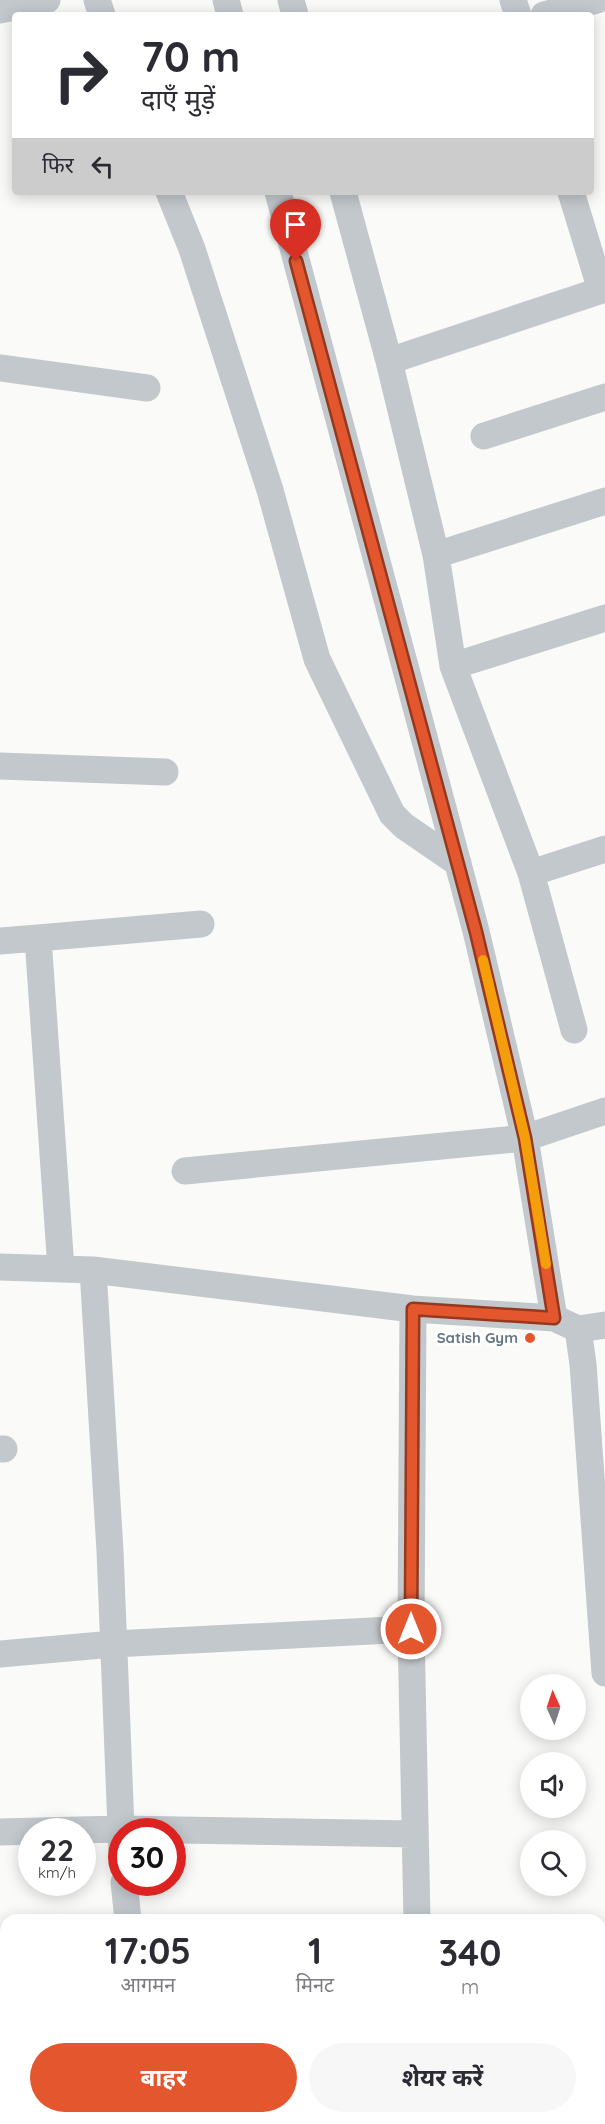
<!DOCTYPE html>
<html lang="hi">
<head>
<meta charset="utf-8">
<style>
  body { margin:0; font-family:Quicksand,"Noto Sans Devanagari",sans-serif; background:#f7f7f7; color:#2b2b33; height:100vh; display:flex; flex-direction:column; font-size:22px; white-space:nowrap }
  * { box-sizing:border-box; margin:0 }
  p { font-size:20px; color:#7c7c81 }
  .icon { flex:none; width:33px; height:33px; fill:none; stroke:currentColor; stroke-width:2; stroke-linecap:round; stroke-linejoin:round }
  .map { position:relative; flex:1; overflow:hidden }
  .panel { position:absolute; left:0px; top:1914px; width:606px; height:210px; display:flex; flex-direction:column; background:#fff; border-radius:18px 18px 0 0; box-shadow:0 3px 15px #0003 }
  .panel>* { flex:none }
  .guide { position:absolute; left:12px; top:12px; width:582px; height:183px; border-radius:6px; box-shadow:0 3px 15px #0003; background:#fff; color:#2b2b33; overflow:hidden }
  .needle { width:39px; rotate:357deg }
  .fabs { position:absolute; left:520px; top:1674px; display:grid; gap:12px }
  .fabs a { display:grid; place-items:center; width:66px; height:66px; border-radius:50%; background:#fff; box-shadow:0 3px 15px #0003; font-size:30px }
  .speed { position:absolute; left:18px; top:1818px; display:flex; gap:12px; font-size:30px; font-weight:700; text-align:center }
  .speed>* { display:grid; place-content:center; width:78px; height:78px; border-radius:50%; background:#fff; box-shadow:0 3px 15px #0003; line-height:1 }
  .speed small { font-size:15px; font-weight:400 }
  .speed .limit { border:9px solid #d22; background:#fff; color:#111 }
  .pin { position:absolute; display:grid; place-items:center; width:51px; height:51px; color:#fff; margin:-62px -26px; border-radius:50% 50% 50% 0; rotate:-45deg; box-shadow:0 0 6px #0007 }
  .pin .icon { rotate:45deg }
  .me { position:absolute; width:66px; margin:-33px; rotate:0deg; stroke-linejoin:round; filter:drop-shadow(0 0 4px #0008) }
  .turn { display:flex; align-items:center; gap:21px; height:126px; padding:0 30px; font-size:27px }
  .turn .icon { width:78px; height:78px; stroke-width:2.5 }
  .turn b { display:block; font-size:42px; line-height:51px }
  .then { display:flex; align-items:center; height:57px; padding:0 30px; background:#0003; gap:12px; font-size:22px }
  .eta { display:flex; justify-content:space-evenly; align-items:center; height:102px; text-align:center }
  .eta b { font-size:36px; font-weight:700; line-height:42px }
  .cta { display:flex; gap:12px; margin-top:auto; padding:12px 30px }
  .cta a { flex:1; height:69px; border-radius:36px; background:#e4572e; color:#fff; font-size:24px; font-weight:700; line-height:69px; text-align:center }
  .cta a+a { background:#f7f7f7; color:#2b2b33 }
  .map>svg:first-child { display:block }
  .lines { fill:none; stroke-linecap:round; stroke-linejoin:round }
  .minor { stroke:#c3c8cc; stroke-width:27 }
  .route-casing { stroke:#94391e; stroke-width:15 }
  .route { stroke:#e4572e; stroke-width:10 }
  .slow { stroke:#f59e0b; stroke-width:10 }
  .poi-dot { fill:#e4572e; stroke:#fff; stroke-width:2 }
  .labels { text-anchor:middle; stroke-width:6; stroke-linejoin:round; paint-order:stroke }
  .poi-label { font-size:15px; font-weight:bold; fill:#657683; stroke:#fff; text-anchor:end }
</style>
</head>
<body>
<div class="map">
<svg width="605" height="2124" viewBox="0 0 605 2124">
  <rect width="100%" height="100%" fill="#fafaf8"/>
  <g class="lines">
    <path class="minor" d="M97 0 102 15
      M226 0 230 15
      M291 0 295 15
      M513 0 518 15
      M0 10 47 0
      M544 15 597 0
      M169 192 192 249 270 490 317 659 392 814 404 826 458 863
      M278 192 476 931 525 1138 605 1111
      M343 192 389 361 436 555 453 666 531 873 574 1030
      M571 192 601 290
      M389 361 605 289
      M0 368 147 388
      M484 436 605 397
      M436 555 605 501
      M453 666 605 618
      M0 766 165 772
      M531 873 605 849
      M0 941 38 938
      M0 1267 93 1270 413 1309 554 1318 525 1138 185 1171
      M61 1269 38 938 201 924
      M93 1270 110 1551 122 1853
      M413 1309 411 1629 417 1920
      M554 1318 578 1329 583 1364 605 1673
      M578 1329 605 1325
      M0 1449H4
      M0 1654 113 1644 411 1629
      M0 1832 119 1829 415 1834
      M124 1882 128 1920
      M133 2124V2118
      M416 2124V2118"/>
  </g>
  <g class="lines">
    <defs>
      <path id="route" d="M296 261 476 932 525 1138 554 1318 413 1309 411 1629"/>
    </defs>
    <use href="#route" class="route-casing"/>
    <use href="#route" class="route"/>
    <path class="slow" d="M483 960 525 1138 546 1264"/>
  </g>
  <circle class="poi-dot" cx="530" cy="1338" r="6"/>
  <g class="labels">
    <g class="poi-label">
      <text x="518" y="1343">Satish Gym</text>
    </g>
  </g>
</svg>
<div class="fabs">
<a><svg class="needle" viewBox="-14 -14 28 28"><path d="M0-13l5 13h-10z" fill="#e53935"/><path d="M0 13l5-13h-10z" fill="#7c7c81"/></svg></a>
<a><svg class="icon" aria-label="sound" viewBox="0 0 24 24"><path d="M4 9h4l5-4v14l-5-4H4zM17 9q2 3 0 6"/></svg></a>
<a><svg class="icon" aria-label="search" viewBox="0 0 24 24"><circle cx="10" cy="10" r="6"/><path d="M15 15l6 6"/></svg></a>
</div>
<div class="speed"><div>22<small>km/h</small></div><div class="limit">30</div></div>
<div class="pin" style="left:296px;top:261px;background:#d93025"><svg class="icon" aria-label="arrive" viewBox="0 0 24 24"><path d="M6 21V4h12l-3 4 3 4H6"/></svg></div>
<svg class="me" style="left:411px;top:1629px" viewBox="-20 -20 40 40"><circle r="17" fill="#e4572e" stroke="#fff" stroke-width="3"/><path d="M0-11L8 9 0 5-8 9z" fill="#fff"/></svg>
<div class="guide">
<div class="turn"><svg class="icon" aria-label="right" viewBox="0 0 24 24"><path d="M7 20v-9h11M14 6l5 5-5 5"/></svg><div><b>70 m</b>दाएँ मुड़ें</div></div>
<div class="then">फिर<svg class="icon" aria-label="left" viewBox="0 0 24 24"><path d="M17 20v-9H6M10 6l-5 5 5 5"/></svg></div>
</div>
<section class="panel">
<div class="eta">
<div><b>17:05</b><p>आगमन</p></div>
<div><b>1</b><p>मिनट</p></div>
<div><b>340</b><p>m</p></div>
</div>
<div class="cta"><a>बाहर</a><a>शेयर करें</a></div>
</section>
</div>
</body>
</html>
